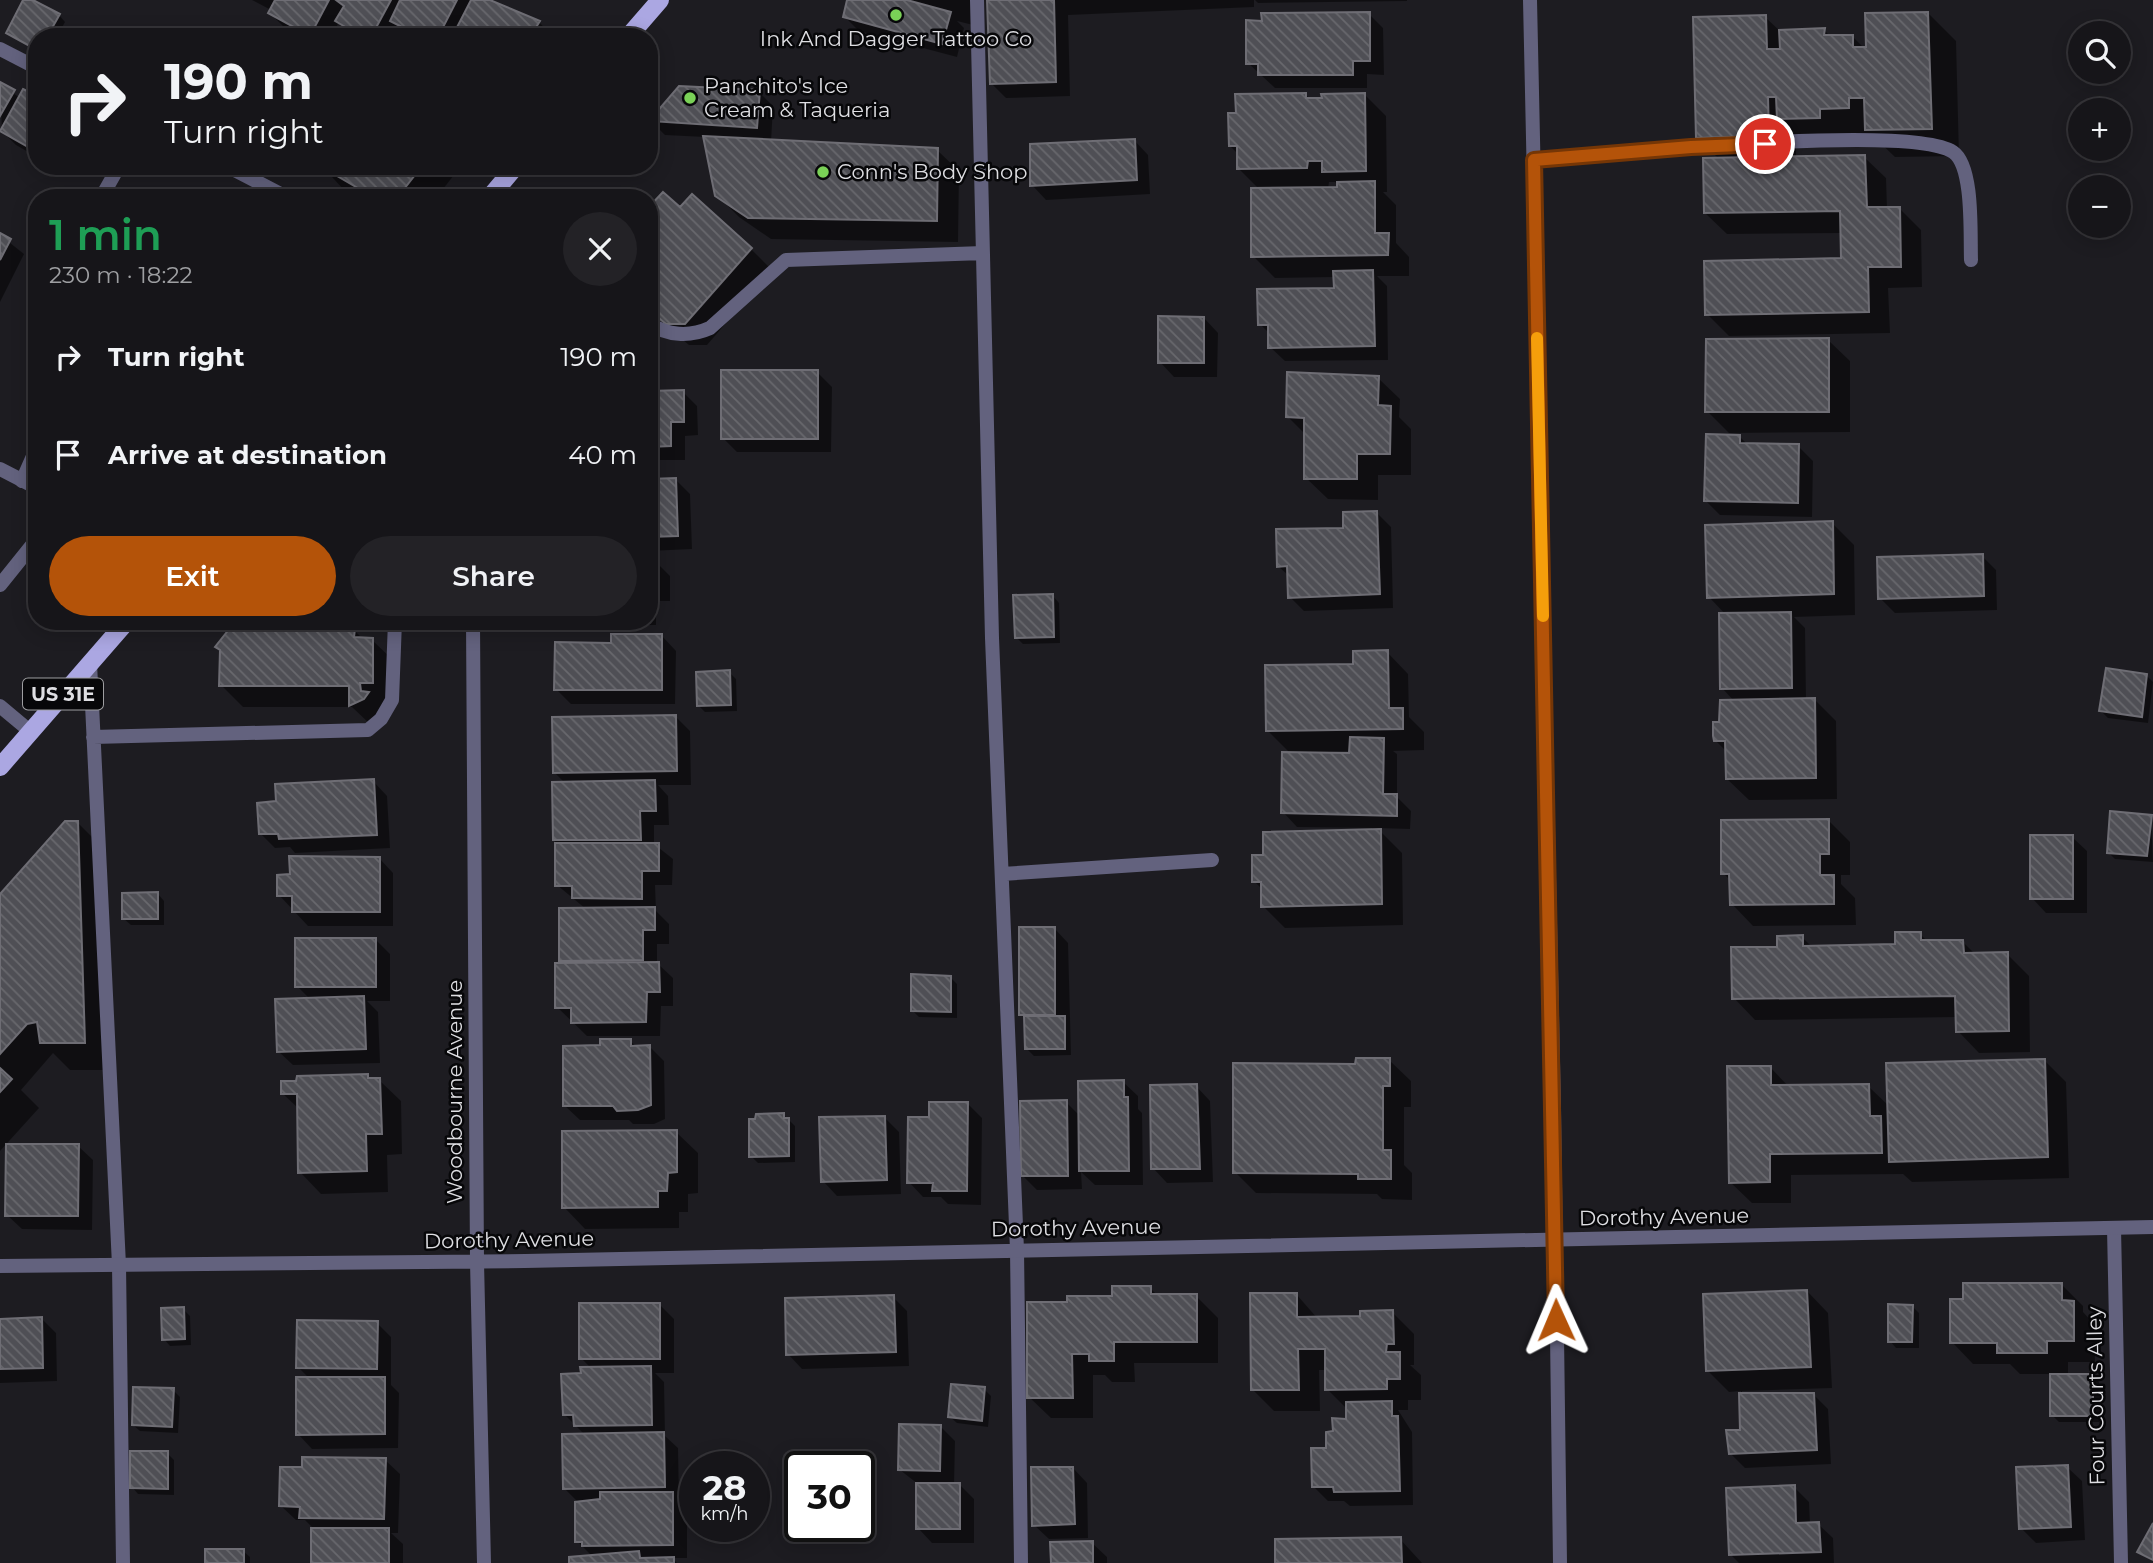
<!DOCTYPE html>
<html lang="en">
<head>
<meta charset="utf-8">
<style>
  body { margin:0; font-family:Montserrat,sans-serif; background:#232226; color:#f1f3f6; height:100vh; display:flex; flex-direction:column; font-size:26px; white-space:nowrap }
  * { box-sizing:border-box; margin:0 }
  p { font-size:23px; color:#9e9fa2 }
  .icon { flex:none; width:38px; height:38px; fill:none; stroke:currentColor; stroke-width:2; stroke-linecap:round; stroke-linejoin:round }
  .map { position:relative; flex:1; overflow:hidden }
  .details { position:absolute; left:28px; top:189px; width:630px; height:441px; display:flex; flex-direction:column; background:#161519; border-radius:28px; box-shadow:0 4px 18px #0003,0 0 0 2px #353438 }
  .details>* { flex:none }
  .banner { position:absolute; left:28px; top:28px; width:630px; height:147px; border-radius:28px; box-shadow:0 4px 18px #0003,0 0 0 2px #353438; background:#161519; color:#f1f3f6; overflow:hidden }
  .buttons { position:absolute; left:2068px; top:21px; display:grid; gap:14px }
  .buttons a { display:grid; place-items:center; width:63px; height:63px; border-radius:50%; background:#161519; box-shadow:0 4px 18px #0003,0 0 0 2px #353438; font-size:35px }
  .speed { position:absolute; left:679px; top:1451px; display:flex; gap:14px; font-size:35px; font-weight:700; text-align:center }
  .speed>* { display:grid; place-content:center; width:91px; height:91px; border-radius:50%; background:#161519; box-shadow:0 4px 18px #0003,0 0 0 2px #353438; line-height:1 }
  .speed small { font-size:18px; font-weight:400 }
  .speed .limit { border:4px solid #111; border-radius:10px; background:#fff; color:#111 }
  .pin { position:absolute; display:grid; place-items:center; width:60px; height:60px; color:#fff; margin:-30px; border:4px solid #fff; border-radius:50%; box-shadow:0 2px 7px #0007 }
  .me { position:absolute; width:77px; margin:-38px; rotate:359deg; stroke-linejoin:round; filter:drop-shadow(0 0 5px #0008) }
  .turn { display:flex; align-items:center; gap:24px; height:147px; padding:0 21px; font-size:32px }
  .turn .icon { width:91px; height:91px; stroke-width:2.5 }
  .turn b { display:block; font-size:49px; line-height:60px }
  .round { display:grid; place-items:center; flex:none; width:74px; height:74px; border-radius:37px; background:#232226 }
  .head { display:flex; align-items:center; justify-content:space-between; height:119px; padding:0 21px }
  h1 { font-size:42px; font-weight:600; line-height:52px; color:#1e9e55 }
  .button { display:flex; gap:14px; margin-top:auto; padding:14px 21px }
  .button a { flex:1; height:80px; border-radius:42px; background:#b45309; color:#fff; font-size:28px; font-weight:600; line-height:80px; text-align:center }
  .button a+a { background:#232226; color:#f1f3f6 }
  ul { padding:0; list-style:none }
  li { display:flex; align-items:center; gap:21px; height:98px; padding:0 21px }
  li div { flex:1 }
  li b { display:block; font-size:26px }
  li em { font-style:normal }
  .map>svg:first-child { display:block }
  .shadow { fill:#0007; fill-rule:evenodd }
  .building { fill:url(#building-back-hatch); stroke:#6e6d74; stroke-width:2 }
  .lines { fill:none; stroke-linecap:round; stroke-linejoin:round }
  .service { stroke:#63627e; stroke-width:14 }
  .minor { stroke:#63627e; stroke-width:14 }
  .primary { stroke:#aba7e2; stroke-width:18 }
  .route-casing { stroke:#753606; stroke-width:18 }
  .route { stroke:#b45309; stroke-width:12 }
  .slow { stroke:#f59e0b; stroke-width:12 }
  .poi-dot { fill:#7ad157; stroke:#070709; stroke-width:2.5 }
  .labels { text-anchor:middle; stroke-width:5; stroke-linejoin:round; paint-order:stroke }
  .shield { fill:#070709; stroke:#9e9ea1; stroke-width:2 }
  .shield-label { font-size:19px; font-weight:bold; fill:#dedee2 }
  .poi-label { font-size:21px; fill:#dedee2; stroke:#070709; text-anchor:start }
  .street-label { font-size:21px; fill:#dedee2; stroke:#070709 }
</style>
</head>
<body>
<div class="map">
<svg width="2153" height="1563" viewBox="0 0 2153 1563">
  <defs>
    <pattern id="building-back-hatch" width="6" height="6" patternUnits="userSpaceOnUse" patternTransform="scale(1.75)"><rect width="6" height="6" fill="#4f4f55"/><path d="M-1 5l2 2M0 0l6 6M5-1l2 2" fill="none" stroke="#68686d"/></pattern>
  </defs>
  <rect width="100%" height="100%" fill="#1d1c21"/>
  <path class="shadow" d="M25 0 59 15 65 22 57 37H37V51L8 33Z
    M252 0H485L539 22 553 37H406L398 27 393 37H355L339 22 331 37H302L284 27 270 13 271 10Z
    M849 0H976L977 26 957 21 964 28 957 57 859 31 845 17Z
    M1012 0H1254V7L1068 15 1070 96 1006 98 991 83Z
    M1255 0H1407V1L1258 3Z
    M1928 13 1956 41 1959 156 1895 157 1873 136H1796V158L1864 157 1886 178 1887 209 1899 208 1921 230 1922 287 1888 288 1890 333 1729 336 1707 314 1843 260 1842 233 1727 234 1705 213 1719 159 1698 138 1765 17 1780 31 1824 30 1831 37 1852 36 1864 48Z
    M1369 14 1383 28 1384 75 1367 74V88H1275L1248 63Z
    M0 84 20 98H37V157L16 145 2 131Z
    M759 92 773 106 771 142 937 150 959 171 958 242 771 239 739 217 717 195 705 137 665 135 651 121Z
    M1305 94 1311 100 1365 95 1386 116 1387 192H1383L1396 205V243L1409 257V276H1377L1387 286 1388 360 1285 361 1270 347V334L1260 324 1336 289 1335 277 1275 278 1253 256 1259 189 1238 168V154L1230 146ZM1329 182H1335L1341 188 1328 189Z
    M1134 140 1148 155 1150 194 1046 200 1032 185Z
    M322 166H461L436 198H359L343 189Z
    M649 210H680L751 249 772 270 707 345H689L671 330 649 320Z
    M0 235 24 254 0 302Z
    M1204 318 1218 333 1217 377H1174L1160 362Z
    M1828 340 1850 361V432L1729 433 1707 411Z
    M817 372 832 387 831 452H737L723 438Z
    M1378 378 1400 399 1399 417 1411 429V475H1378V500L1328 499 1306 478V435L1288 417Z
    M649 392H683L697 406 698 435 685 436V460H649Z
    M1740 437 1748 445 1798 446 1813 461 1812 517 1720 515 1706 501Z
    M675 479 690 494 692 549 649 551V480Z
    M1376 512 1391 527 1393 608 1304 611 1290 597 1289 576 1278 566Z
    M1832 523 1854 545 1855 615 1794 617 1805 628 1806 700H1815L1836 721 1837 799 1749 800 1727 779V752L1715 740 1734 701 1722 688 1726 615 1709 597Z
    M1982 556 1996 570 1997 610 1895 613 1880 598Z
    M649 561 656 562 670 576V601H656V625H574L571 621H649Z
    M1053 596 1059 603 1060 643 1023 644 1016 637Z
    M276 621 284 630H354L363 639 372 640 394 661V704L372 726 352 707H243L221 685 222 652 239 628Z
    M662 636 676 651 675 704H571L556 689 613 645Z
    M1387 652 1408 674 1409 717 1424 732V750L1393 751 1397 754V797L1411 811 1410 829 1377 828 1402 853 1403 925 1285 928 1263 906V890L1254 881 1372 831V828L1297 827 1283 812 1291 754 1268 731 1355 666ZM1351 751V755H1331V752Z
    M729 672 736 679 737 711 705 712 698 705Z
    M2147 676 2153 682 2148 723 2108 718 2101 711Z
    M675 716 690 731 691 785H658L668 796 669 825H654V844L673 859 672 885H655L656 911 669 924V944H657V963L673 978V1006H661L660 1036H587L557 1007 565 964 561 960 586 909 557 885 555 840 565 783 554 772Z
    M373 781 387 796 390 848 295 853 290 847 275 848 261 834 278 803Z
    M2151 817 2153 862 2115 859 2108 852Z
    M1829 821 1850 842V875H1841V884L1855 898 1856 925 1753 926 1732 904 1731 881 1723 873Z
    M78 823 106 851 112 1070H70L53 1053 21 1090 39 1108 0 1151V897Z
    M2072 837 2087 851V913H2046L2032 898Z
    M379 858 393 873V926H308L279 895Z
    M158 894 164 901V925H131L124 919Z
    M1054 928 1068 943 1071 1055 1034 1056 1027 1049 1026 1019 1021 1014Z
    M1920 934 1928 942 1962 941 1976 955 2007 954 2029 976 2030 1052 1979 1053 1958 1031 1957 1017 1755 1020 1734 998 1779 949 1802 937 1812 947 1897 945Z
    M376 940 390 954V1001H367L378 1012 380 1063 293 1065 278 1051 311 1000 297 986Z
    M950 977 957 984V1018L919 1017 912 1010Z
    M630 1041 637 1047H650L664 1061 665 1119 654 1124H633L629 1120H580L565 1106 602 1047Z
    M1389 1060 1411 1081V1107H1404V1165L1412 1173V1200L1382 1199 1377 1194 1256 1193 1235 1172Z
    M2044 1060 2066 1082 2069 1178 1912 1182 1903 1174 1791 1175V1203H1752L1730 1182 1770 1067 1789 1087 1868 1086 1889 1106Z
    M367 1076 371 1080H379L401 1101 402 1154 387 1155 388 1192 321 1194 300 1172 299 1109 282 1093Z
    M1123 1082 1138 1096V1109L1142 1113 1143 1185H1095L1081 1172 1082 1189 1037 1190 1022 1175 1066 1102 1080 1116Z
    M1196 1086 1210 1101 1213 1182 1167 1183 1153 1168Z
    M968 1104 982 1118 981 1205 948 1204 941 1197H923L909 1182 930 1119Z
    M783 1114 795 1126V1162L758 1163 751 1156Z
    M885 1118 899 1132 901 1194 837 1196 823 1181Z
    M676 1132 698 1153V1193L688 1194V1212H679V1228L585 1229 564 1207Z
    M78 1146 93 1160 92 1230 22 1229 7 1215Z
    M2061 1284 2083 1306V1312L2094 1324 2095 1362H2068V1376H2092L2099 1382V1422H2059L2052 1415V1374H2020L2010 1364H1973L1952 1342 1965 1301Z
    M1150 1288 1158 1296H1196L1218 1318V1363H1134L1135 1382H1112L1105 1375H1093V1418H1051L1029 1397 1114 1298Z
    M1807 1291 1828 1313 1832 1388 1742 1391V1394L1814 1395 1828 1409 1831 1464 1745 1468 1730 1453 1742 1431 1741 1391 1729 1392 1707 1370Z
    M1297 1295 1318 1319 1362 1318 1392 1312 1414 1334V1365H1410L1421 1375V1400H1408V1410H1398L1412 1432 1413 1505 1350 1506 1344 1501H1328L1314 1487 1334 1433 1348 1420V1410L1327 1389V1370H1319L1320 1411H1274L1253 1390Z
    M893 1297 907 1311 909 1366 802 1369 788 1354Z
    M660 1305 674 1319V1373H655L664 1382 665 1436 678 1448 679 1501 687 1508V1558H672L677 1563H571L593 1557 577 1541 580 1504 565 1489 585 1435 564 1414 582 1375 592 1369 581 1358Z
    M1912 1306 1919 1313V1348H1896L1890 1341Z
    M183 1309 190 1316 191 1345 170 1346 164 1339Z
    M42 1319 56 1333 57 1381 0 1383V1320Z
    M377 1323 391 1337V1385L399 1393 398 1448 312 1449 298 1434 309 1378 298 1367Z
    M984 1389 991 1396 988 1427 957 1423 950 1417Z
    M173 1390 180 1397 178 1433 140 1431 133 1425Z
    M940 1426 955 1441 954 1485H960L974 1499V1543H932L918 1528V1484L900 1470Z
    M167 1453 174 1460V1495L138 1494 132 1487Z
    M385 1460 400 1474 398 1533H391L403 1544V1563H313V1528L305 1520H296L281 1506 303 1469Z
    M2067 1467 2082 1481 2085 1540 2036 1543 2021 1528Z
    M1073 1468 1087 1483 1088 1538 1049 1539 1034 1525Z
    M1794 1487 1809 1502 1810 1524H1818L1833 1538 1834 1563H1739L1731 1555Z
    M1400 1539 1422 1563H1277Z
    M1092 1543 1107 1557V1563H1052Z
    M243 1551 250 1557V1563H207Z"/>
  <path class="building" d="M23 0H33L60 14 47 37H37V50L6 33Z
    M275 0H329L310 36 268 13Z
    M336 0H391L371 37H363L335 21 344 6Z
    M400 0H457L438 37H404L408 30 390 21Z
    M471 0H490L540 21 530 37H452Z
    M847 0H907L951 12 942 44 843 17Z
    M987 0H1054L1056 82 990 84Z
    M1370 12V61H1353V75H1258V64H1246V20L1262 21 1261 13Z
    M1928 12 1932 129 1865 130 1864 98H1849V108L1820 109V118L1777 119 1776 97H1768L1769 136 1696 138 1693 17 1766 15 1767 49H1780L1779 30 1825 28 1824 35H1853V47H1866L1865 13Z
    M0 82 15 90 0 116Z
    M679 86 760 90 757 128 649 121Z
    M23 89 37 96V152L0 131Z
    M1306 93V98H1322L1321 94 1365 93 1366 171 1322 172V161H1308L1307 168 1237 169V146H1229L1228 113H1236L1235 94Z
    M703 136 938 148 937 221 748 218 715 196Z
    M1135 139 1137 180 1030 186V144Z
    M1865 155 1867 207H1900L1901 267H1868L1869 312 1705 315 1704 261 1841 258 1840 211 1704 213 1703 158Z
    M320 166H422L397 198H375Z
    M1375 181V233H1389L1388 255 1251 257V188L1337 187V182Z
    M663 192 680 207 692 194 752 248 685 324H666L649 310V207Z
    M0 233 11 239 0 260Z
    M1373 270 1375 346 1268 348V325H1258L1257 289 1334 288 1333 271Z
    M1158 316 1204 317V363H1158Z
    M1829 338V412H1705L1706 339Z
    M721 370H818V439H721Z
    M1287 372 1379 376 1378 405 1391 406 1390 454H1357V479H1304V418L1286 417Z
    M684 390V422H671V446L649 447V391Z
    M1706 434 1740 435V443L1799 444 1798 503 1704 501Z
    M676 478 678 536 649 537V479Z
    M1377 511 1380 594 1288 598 1287 566 1277 567 1276 529 1343 528V512Z
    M1833 521 1834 594 1707 598 1705 525Z
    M1983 554 1984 596 1878 599 1877 557Z
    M649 560H657L656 587H649Z
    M1053 594 1054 637 1015 638 1013 595Z
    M1791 612 1792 688 1720 689 1719 613Z
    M265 621H276L275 628 355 629 354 637 373 638V683H360L361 691 369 692 364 699 349 706V686H219L220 650 215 647 234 623 239 626Z
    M611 634H662V690H554L555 642 611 643Z
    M1388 650 1389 708H1403V729L1266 731 1265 665 1353 664V651Z
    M2106 668 2147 674 2142 717 2099 711Z
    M730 670 731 705 697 706 696 672Z
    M1815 698 1816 778 1726 779 1725 741H1714L1713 736V722H1719L1720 700Z
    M676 715 677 771 553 773 552 717Z
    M1350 737 1384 738 1383 794H1397V816L1281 813 1282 752 1349 753Z
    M374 779 377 835 279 839 278 834H259L257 803 276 801 275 784Z
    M655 780 656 811H640L641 840H553L552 782Z
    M2110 811 2152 815 2147 856 2107 853Z
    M1829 819V854H1820V875H1834V904L1730 905 1729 874H1721V820Z
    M65 821H78L85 1043H40L37 1022 27 1024 0 1054V894Z
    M1381 829 1382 904 1261 907V882H1252V855H1263V832Z
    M2030 835H2073V899H2030Z
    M555 843H659V871H642V899L572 898V886H555Z
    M289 856 380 857V912H292V896H277V875L290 874Z
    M158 892V919H122V893Z
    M655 907V930H643V960L559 961V908Z
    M1019 927H1055V1015H1019Z
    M1895 932H1921V940H1963L1964 953 2008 952 2009 1031 1956 1032 1955 996 1732 999 1731 947H1777V936L1803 935V946L1895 944Z
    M295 938H376V987H295Z
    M659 962 660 992H647L646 1022 571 1023V1008H555V963Z
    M911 974 951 976V1012L911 1011Z
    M364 996 366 1049 277 1052 275 999Z
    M1024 1016H1065V1049H1025Z
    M600 1039H631V1046L650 1045 651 1105 638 1110 617 1111 613 1106H563V1046L600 1045Z
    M1356 1058H1390V1086H1383V1150H1391V1179H1358V1174L1233 1173V1063L1355 1064Z
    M2045 1059 2048 1157 1889 1162 1886 1063Z
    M1727 1066H1771V1085L1869 1084 1870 1116H1881L1882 1153 1770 1154V1182L1729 1183Z
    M0 1068 12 1079 0 1092Z
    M368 1074V1078H380L382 1134H366L367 1171 298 1173 297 1094H281V1081H296L297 1076Z
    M1124 1080V1097H1128L1129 1171H1079L1078 1081Z
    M1197 1084 1200 1169H1151L1150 1085Z
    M1067 1100 1068 1176H1021L1020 1101Z
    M929 1102H968L967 1191H932L933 1183H907L908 1117H929Z
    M784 1113V1118H789V1156L749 1157V1119H755L756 1114Z
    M885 1116 887 1180 821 1182 819 1117Z
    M677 1130V1172L668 1173 667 1191H658V1207L562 1208V1131Z
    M6 1144H79L78 1216H5Z
    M1963 1283H2062V1300L2074 1301V1341H2047V1353H1997V1343H1950V1299H1963Z
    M1112 1286H1151V1294H1197V1342H1114V1361H1089V1354H1072L1073 1398H1027V1302H1067V1296H1112Z
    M1807 1290 1811 1367 1706 1371 1703 1294Z
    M1250 1293H1297V1317L1360 1316V1311L1393 1310 1394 1344H1387L1386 1352H1400V1379H1387V1389L1325 1390V1349H1298L1299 1390H1251Z
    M894 1295 896 1352 786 1355 785 1298Z
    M579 1303H660V1359H579Z
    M1888 1304 1913 1305 1912 1342H1888Z
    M184 1307 185 1339 162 1340 161 1308Z
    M42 1317 43 1368 0 1369V1319Z
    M297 1320 378 1321 377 1369 296 1368Z
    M651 1366 652 1425 574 1426 573 1415H563L561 1374 581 1373 580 1367Z
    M2050 1374H2093V1416H2050Z
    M296 1377H385V1434L296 1435Z
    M951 1384 985 1387 982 1421 948 1417Z
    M133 1387 174 1388 172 1427 132 1425Z
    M1739 1393H1814L1817 1450 1729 1454 1726 1430H1740Z
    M1392 1401V1416H1398L1400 1491 1334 1492 1333 1487H1312L1311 1448H1326V1432L1333 1431 1332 1418 1346 1419V1402Z
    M899 1424 941 1425 940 1471 898 1470Z
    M664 1432 665 1487 563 1489 562 1434Z
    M130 1451H168V1489L130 1488Z
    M302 1457 386 1458 384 1519 299 1518 300 1507 279 1506 280 1467H302Z
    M2068 1465 2071 1527 2019 1529 2016 1467Z
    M1031 1467H1073L1075 1524 1032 1526Z
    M916 1483H960V1529H916Z
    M1795 1485 1796 1523 1819 1522 1821 1552 1729 1555 1726 1488Z
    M600 1492H673V1545L582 1546V1542H575V1502L600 1499Z
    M2153 1523V1560L2137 1552Z
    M311 1528H389V1563H311Z
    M1401 1537 1402 1563H1275V1539Z
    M1093 1541V1563H1051L1050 1542Z
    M205 1549H244V1563H205Z
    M639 1551 640 1558 674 1557V1563H569V1557Z"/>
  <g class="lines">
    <path class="service" d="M977 0 992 638 1017 1250 1021 1563
      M0 49 37 68
      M1534 161C1602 155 1909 123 1953 152 1974 166 1970 235 1971 260
      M227 166 288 198
      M101 198 119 166
      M649 323C667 336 690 337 710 328L786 260 983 253
      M37 331 33 340 37 394
      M22 481 37 447
      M0 585 37 539
      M90 663 119 1265 123 1563
      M0 706 31 732
      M93 737 368 730 381 719 392 700 395 621
      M1002 874 1212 860
      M2114 1228 2121 1563"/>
    <path class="minor" d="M1530 0 1554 1107 1560 1563
      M0 469 37 488
      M473 621 477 1262 484 1563
      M0 1266 525 1261 2153 1227"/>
    <path class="primary" d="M628 37 660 0
      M489 198 516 166
      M0 767 127 621"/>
  </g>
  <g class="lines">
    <defs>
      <path id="route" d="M1556 1320 1534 160 1691 147 1765 144"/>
    </defs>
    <use href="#route" class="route-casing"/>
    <use href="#route" class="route"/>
    <path class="slow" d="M1537 338 1543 616"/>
  </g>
  <g class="poi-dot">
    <circle cx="896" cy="15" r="7"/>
    <circle cx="690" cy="98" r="7"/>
    <circle cx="823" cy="172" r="7"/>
  </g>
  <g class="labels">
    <rect class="shield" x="23" y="678.5" width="80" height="31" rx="5"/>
    <g class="shield-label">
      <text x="63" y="701">US 31E</text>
    </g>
    <g class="poi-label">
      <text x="896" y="46" text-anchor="middle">Ink And Dagger Tattoo Co</text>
      <text x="704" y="93">Panchito's Ice<tspan x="704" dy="24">Cream &amp; Taqueria</tspan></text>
      <text x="837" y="179">Conn's Body Shop</text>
    </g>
    <g class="street-label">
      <text transform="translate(455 1092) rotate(-90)" y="7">Woodbourne Avenue</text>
      <text transform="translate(1664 1217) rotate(-1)" y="7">Dorothy Avenue</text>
      <text transform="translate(1076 1228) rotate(-1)" y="7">Dorothy Avenue</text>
      <text transform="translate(509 1240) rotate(-1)" y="7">Dorothy Avenue</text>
      <text transform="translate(2096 1396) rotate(-91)" y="7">Four Courts Alley</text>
    </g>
  </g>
</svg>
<div class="buttons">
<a><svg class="icon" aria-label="search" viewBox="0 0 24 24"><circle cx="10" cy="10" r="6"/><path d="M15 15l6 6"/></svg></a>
<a>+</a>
<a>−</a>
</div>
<div class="speed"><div>28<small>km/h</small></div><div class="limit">30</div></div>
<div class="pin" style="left:1765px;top:144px;background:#d93025"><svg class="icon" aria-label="arrive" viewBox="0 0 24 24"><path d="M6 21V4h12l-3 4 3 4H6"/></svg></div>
<svg class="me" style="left:1556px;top:1320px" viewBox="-20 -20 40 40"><path d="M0-17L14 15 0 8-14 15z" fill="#b45309" stroke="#fff" stroke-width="4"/></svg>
<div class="banner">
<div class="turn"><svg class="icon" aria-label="right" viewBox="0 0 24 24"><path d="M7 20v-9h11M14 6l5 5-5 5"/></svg><div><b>190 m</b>Turn right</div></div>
</div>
<section class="details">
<div class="head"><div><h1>1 min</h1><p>230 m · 18:22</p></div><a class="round"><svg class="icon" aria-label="close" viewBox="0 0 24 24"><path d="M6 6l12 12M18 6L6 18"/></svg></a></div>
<ul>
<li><svg class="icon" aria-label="right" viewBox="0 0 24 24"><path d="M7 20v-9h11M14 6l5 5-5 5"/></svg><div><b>Turn right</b></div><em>190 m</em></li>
<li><svg class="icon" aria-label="arrive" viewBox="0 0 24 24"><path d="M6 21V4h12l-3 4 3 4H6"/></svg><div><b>Arrive at destination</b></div><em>40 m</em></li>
</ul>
<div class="button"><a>Exit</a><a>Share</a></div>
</section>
</div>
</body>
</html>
